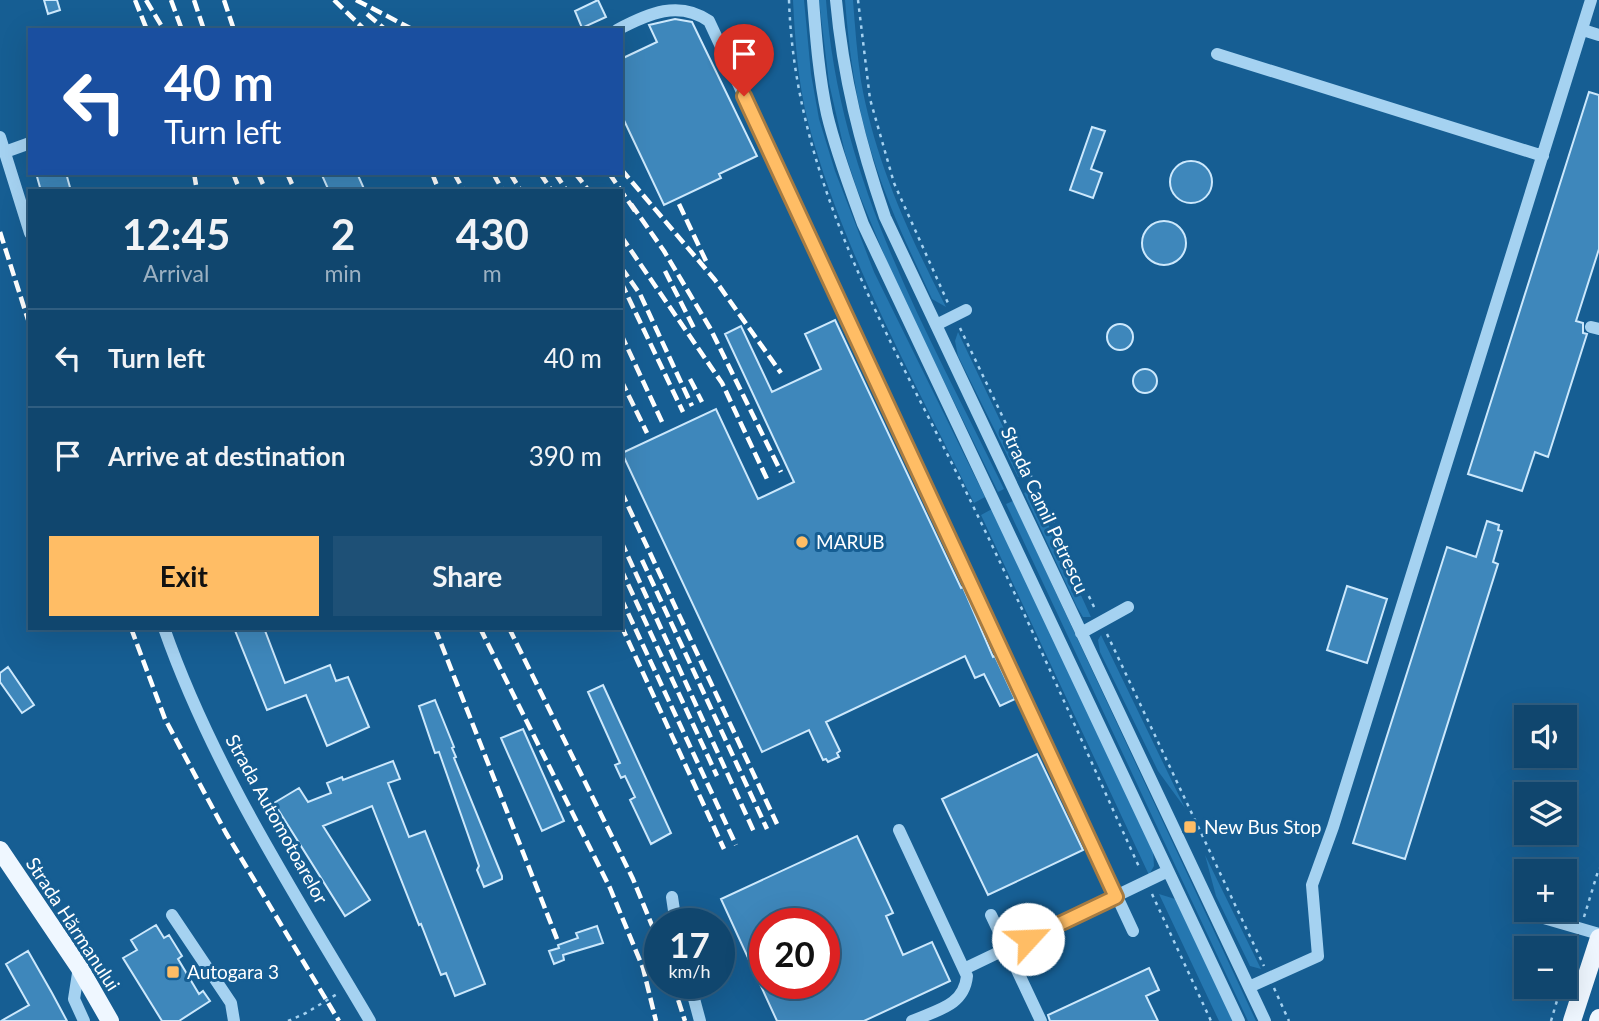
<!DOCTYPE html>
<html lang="en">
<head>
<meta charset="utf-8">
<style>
  body { margin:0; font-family:Lato,sans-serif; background:#1e5076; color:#f1f3f6; height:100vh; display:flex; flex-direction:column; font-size:26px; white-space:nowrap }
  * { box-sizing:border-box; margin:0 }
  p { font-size:23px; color:#9cb1c2 }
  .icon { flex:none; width:38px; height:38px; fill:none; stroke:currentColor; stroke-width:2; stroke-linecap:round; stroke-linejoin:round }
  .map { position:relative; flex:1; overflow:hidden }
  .drawer { position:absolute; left:28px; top:189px; width:595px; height:441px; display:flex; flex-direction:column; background:#10466e; border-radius:0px; box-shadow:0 7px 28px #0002,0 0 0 2px #305e81 }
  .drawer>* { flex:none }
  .guide { position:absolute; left:28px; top:28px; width:595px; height:147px; border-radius:0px; box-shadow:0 7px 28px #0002,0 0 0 2px #305e81; background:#1a4fa0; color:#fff; overflow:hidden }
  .controls { position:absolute; left:1514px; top:705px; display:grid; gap:14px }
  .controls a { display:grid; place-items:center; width:63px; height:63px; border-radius:0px; background:#10466e; box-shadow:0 7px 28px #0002,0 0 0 2px #305e81; font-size:35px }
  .speed { position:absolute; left:644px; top:908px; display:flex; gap:14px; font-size:35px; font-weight:700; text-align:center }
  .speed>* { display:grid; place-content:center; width:91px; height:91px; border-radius:50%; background:#10466e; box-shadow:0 7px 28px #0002,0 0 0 2px #305e81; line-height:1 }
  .speed small { font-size:18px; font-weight:400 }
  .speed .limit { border:10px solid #d22; background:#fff; color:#111 }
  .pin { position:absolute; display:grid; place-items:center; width:60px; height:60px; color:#fff; margin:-72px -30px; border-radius:50% 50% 50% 0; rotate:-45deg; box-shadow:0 0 7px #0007 }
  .pin .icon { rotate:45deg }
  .me { position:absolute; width:77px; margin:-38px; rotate:65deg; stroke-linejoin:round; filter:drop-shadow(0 0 5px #0008) }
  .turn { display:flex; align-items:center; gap:24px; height:147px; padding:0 21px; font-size:32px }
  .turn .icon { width:91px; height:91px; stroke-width:2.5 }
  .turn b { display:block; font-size:49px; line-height:60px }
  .eta { display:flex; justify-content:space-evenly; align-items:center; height:119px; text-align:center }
  .eta b { font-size:42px; font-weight:700; line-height:49px }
  .button { display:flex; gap:14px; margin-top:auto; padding:14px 21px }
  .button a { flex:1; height:80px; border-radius:0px; background:#ffbd65; color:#111; font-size:28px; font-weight:700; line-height:80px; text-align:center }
  .button a+a { background:#1e5076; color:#f1f3f6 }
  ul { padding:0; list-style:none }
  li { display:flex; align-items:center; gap:21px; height:98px; padding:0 21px; border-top:2px solid #305e81 }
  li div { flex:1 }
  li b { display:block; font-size:26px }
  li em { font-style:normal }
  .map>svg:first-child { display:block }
  .green { fill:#2577b0 }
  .building { fill:#3e87bb; stroke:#cce8fc; stroke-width:2; fill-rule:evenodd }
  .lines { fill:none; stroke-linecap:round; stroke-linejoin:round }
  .path { stroke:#a5d2f1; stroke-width:2.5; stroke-dasharray:3.5 5; stroke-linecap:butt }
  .minor { stroke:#a5d2f1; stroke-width:12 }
  .major { stroke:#eff7ff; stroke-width:18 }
  .rail { stroke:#fff; stroke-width:4.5; stroke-dasharray:12 5; stroke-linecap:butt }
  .route-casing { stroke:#a67b42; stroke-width:18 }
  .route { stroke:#ffbd65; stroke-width:12 }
  .poi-dot { fill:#ffbd65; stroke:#165e93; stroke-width:2.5 }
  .labels { text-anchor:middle; stroke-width:6; stroke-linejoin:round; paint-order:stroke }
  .street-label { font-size:19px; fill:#fff; stroke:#165e93 }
  .poi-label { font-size:19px; fill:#fff; stroke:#165e93; text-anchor:start }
</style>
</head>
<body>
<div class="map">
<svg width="1599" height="1021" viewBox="0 0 1599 1021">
  <rect width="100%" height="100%" fill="#165e93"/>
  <path class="green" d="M793 0H804L811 74 819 119 835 171 874 272 985 497 974 503C914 379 844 256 808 122 798 82 795 41 793 0Z
    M819 0H826C839 182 926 329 1004 489L998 492 895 281 857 189 845 153 829 83Z
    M845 0H853C855 27 857 54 861 81 875 161 909 235 946 307L932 299C910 251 887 204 872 154 856 104 849 52 845 0Z
    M958 332 1025 473 1018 477 958 356 955 341Z
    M1032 489 1091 617H1083L1077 607 1024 493Z
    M1013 501 1256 1021H1248L1006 504Z
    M992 509 1153 851 1154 866 1149 875 981 515Z
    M1101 635 1185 808 1158 771 1100 652 1098 640Z
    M1205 855 1261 969 1250 966 1216 896Z
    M1159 894 1175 899 1234 1021H1219Z"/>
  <path class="building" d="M44 0H57L60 10 48 14Z
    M598 0 606 17 582 28 575 11Z
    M675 19 692 22 757 156 719 174 721 178 664 205 621 114V59L657 42 649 25Z
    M1589 92 1599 95V249L1576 321 1583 323V333L1587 334 1548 457 1535 452 1522 491 1468 474Z
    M1092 127 1105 131 1091 169 1102 173 1093 198 1070 190Z
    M1170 182a21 21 0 1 1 42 0a21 21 0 1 1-42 0Z
    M36 173H66L71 191H41Z
    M321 173H357L365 191H329Z
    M1142 243a22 22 0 1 1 44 0a22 22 0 1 1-44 0Z
    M835 320 961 588 963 587 993 657 995 656 1015 699 1000 706 984 674 975 678 965 656 826 722 840 751 837 753 839 757 828 762 826 759 823 760 809 730 762 752 622 453 716 409 758 499 794 482 725 334 741 326 772 392 821 369 805 334Z
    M1107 337a13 13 0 1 1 26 0a13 13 0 1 1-26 0Z
    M1133 381a12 12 0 1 1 24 0a12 12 0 1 1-24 0Z
    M1487 521 1499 525 1498 530 1502 531 1493 562 1498 564 1405 859 1353 843 1447 547 1476 557Z
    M1347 586 1387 599 1367 663 1327 650Z
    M234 628H264L285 683 330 665 336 681 348 677 369 727 327 746 306 695 267 710Z
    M8 667 34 705 22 713 0 682V673Z
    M603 685 671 833 651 844 630 800 635 797 625 776 621 778 615 765 620 763 588 692Z
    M435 700 454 747 452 748 456 757 454 758 502 876V879L484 887 477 870 479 866 439 752 435 753 419 706Z
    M523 729 564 821 542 831 501 738Z
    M1037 754 1083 850 988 895 942 799Z
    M393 761 400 779 388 783 409 837 425 831 485 984 455 996 446 973 441 975 421 924 419 925 372 806 323 826 370 900 345 916 274 803 299 788 308 802 331 793 327 783 342 777 343 780Z
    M857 836 893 913 886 916 903 955 932 942 950 981 864 1021H777L721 899ZM765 924H824V984H765Z
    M156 925 164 938 169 935 182 956 178 959 199 994 203 991 210 1001 179 1021H162L123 958 137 950 131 940Z
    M597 926 603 943 563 955 564 960 554 964 549 951 559 948 558 945 578 938 576 933Z
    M28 951 52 993 67 1021H1L29 1005 6 964Z
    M1149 968 1159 990 1146 996 1158 1021H1050L1048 1015Z"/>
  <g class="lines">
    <path class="path" d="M789 0C795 187 895 345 974 508 1032 627 1085 749 1140 869
      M858 0 870 99 894 183 948 303
      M960 328 1095 609
      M1107 634 1264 966
      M1152 894 1211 1021
      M1584 917 1599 868
      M1564 977 1576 940
      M1274 988 1289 1021
      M288 1021 306 1013 337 994
      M1551 1021 1561 987"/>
    <path class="minor" d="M813 0C816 38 819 77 827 114 836 152 850 188 863 224L1239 1021
      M836 0C843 77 860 144 885 217L1265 1021
      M617 30C649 13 679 0 709 21L1133 931
      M1583 30 1599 35
      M1217 54 1543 156
      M0 137 30 233
      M5 152 30 143
      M936 325 966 310
      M1591 327 1599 329
      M164 628C213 768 295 894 370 1021
      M1081 633 1128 607
      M899 830 967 976C964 1006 937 1010 912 1021
      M672 897 676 924
      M1520 911 1599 934
      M172 915 231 1003 234 1021
      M991 915 1041 1021
      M79 967 74 999 84 1021
      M964 969 1168 871
      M690 984 700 1021
      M1249 987 1318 956 1312 885 1333 827 1591 0"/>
    <path class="major" d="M0 850 79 967 110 1021
      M1572 1021 1599 938
      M1598 1021 1599 1018"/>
    <path class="rail" d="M135 0 147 30
      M146 0 164 30
      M171 0 182 30
      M194 0 204 30
      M224 0 234 30
      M334 0 365 30
      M356 0 414 30
      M367 14 386 30
      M621 169 715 280 781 373
      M194 173 197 191
      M233 173 240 191
      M258 173 266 191
      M287 173 295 191
      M432 173 439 191
      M454 173 464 191
      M493 173 503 191
      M510 173 521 191
      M540 173 552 191
      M555 173 567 191
      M575 173 589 191
      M609 173 635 211
      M631 204 664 251 710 328 781 472
      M679 204 706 261
      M0 232 30 326
      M621 236 722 383 767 479
      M621 267 640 294 692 406
      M665 271 695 330
      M621 282 683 412
      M621 334 663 424
      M690 379 702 402
      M621 380 647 433
      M621 491 777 824
      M621 541 755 834
      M642 560 767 829
      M621 569 717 776
      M621 598 736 845
      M621 625 724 849
      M131 628 165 719 226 833 339 1021
      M435 628 557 939
      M480 628 610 888 643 968 656 1021
      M509 628 633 879 660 945
      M673 984 685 1021"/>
  </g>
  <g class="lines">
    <defs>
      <path id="route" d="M744 96 1116 897 1028 939"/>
    </defs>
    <use href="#route" class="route-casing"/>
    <use href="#route" class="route"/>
  </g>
  <g class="poi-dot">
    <circle cx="802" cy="542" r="7"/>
    <rect x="1183" y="820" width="14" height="14" rx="3.5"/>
    <rect x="166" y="965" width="14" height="14" rx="3.5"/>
  </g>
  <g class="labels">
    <g class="street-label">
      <text transform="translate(1045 510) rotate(65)" y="7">Strada Camil Petrescu</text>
      <text transform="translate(277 819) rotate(61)" y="7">Strada Automotoarelor</text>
      <text transform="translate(73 924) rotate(57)" y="7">Strada Hărmanului</text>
    </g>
    <g class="poi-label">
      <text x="816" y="549">MARUB</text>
      <text x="1204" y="834">New Bus Stop</text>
      <text x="187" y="979">Autogara 3</text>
    </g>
  </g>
</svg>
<div class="controls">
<a><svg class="icon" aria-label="sound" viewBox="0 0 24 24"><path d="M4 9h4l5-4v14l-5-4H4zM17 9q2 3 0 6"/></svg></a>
<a><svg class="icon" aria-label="layers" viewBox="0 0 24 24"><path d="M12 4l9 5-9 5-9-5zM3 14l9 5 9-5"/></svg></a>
<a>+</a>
<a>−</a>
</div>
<div class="speed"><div>17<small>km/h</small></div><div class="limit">20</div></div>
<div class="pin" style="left:744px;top:96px;background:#d93025"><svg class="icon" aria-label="arrive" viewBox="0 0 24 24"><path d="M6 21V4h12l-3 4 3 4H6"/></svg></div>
<svg class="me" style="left:1028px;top:939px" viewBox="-20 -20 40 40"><circle r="19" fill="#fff"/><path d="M0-13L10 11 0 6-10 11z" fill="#ffbd65"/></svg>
<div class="guide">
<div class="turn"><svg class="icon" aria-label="left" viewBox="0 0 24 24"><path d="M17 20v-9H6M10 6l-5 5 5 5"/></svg><div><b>40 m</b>Turn left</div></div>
</div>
<section class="drawer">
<div class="eta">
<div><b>12:45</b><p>Arrival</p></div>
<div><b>2</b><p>min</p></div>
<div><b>430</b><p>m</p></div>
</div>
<ul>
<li><svg class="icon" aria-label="left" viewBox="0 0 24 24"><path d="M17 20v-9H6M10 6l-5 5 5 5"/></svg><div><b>Turn left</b></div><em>40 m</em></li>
<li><svg class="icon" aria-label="arrive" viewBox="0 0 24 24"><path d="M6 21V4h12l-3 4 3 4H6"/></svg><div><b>Arrive at destination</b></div><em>390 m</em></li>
</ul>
<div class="button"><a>Exit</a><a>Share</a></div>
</section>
</div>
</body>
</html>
